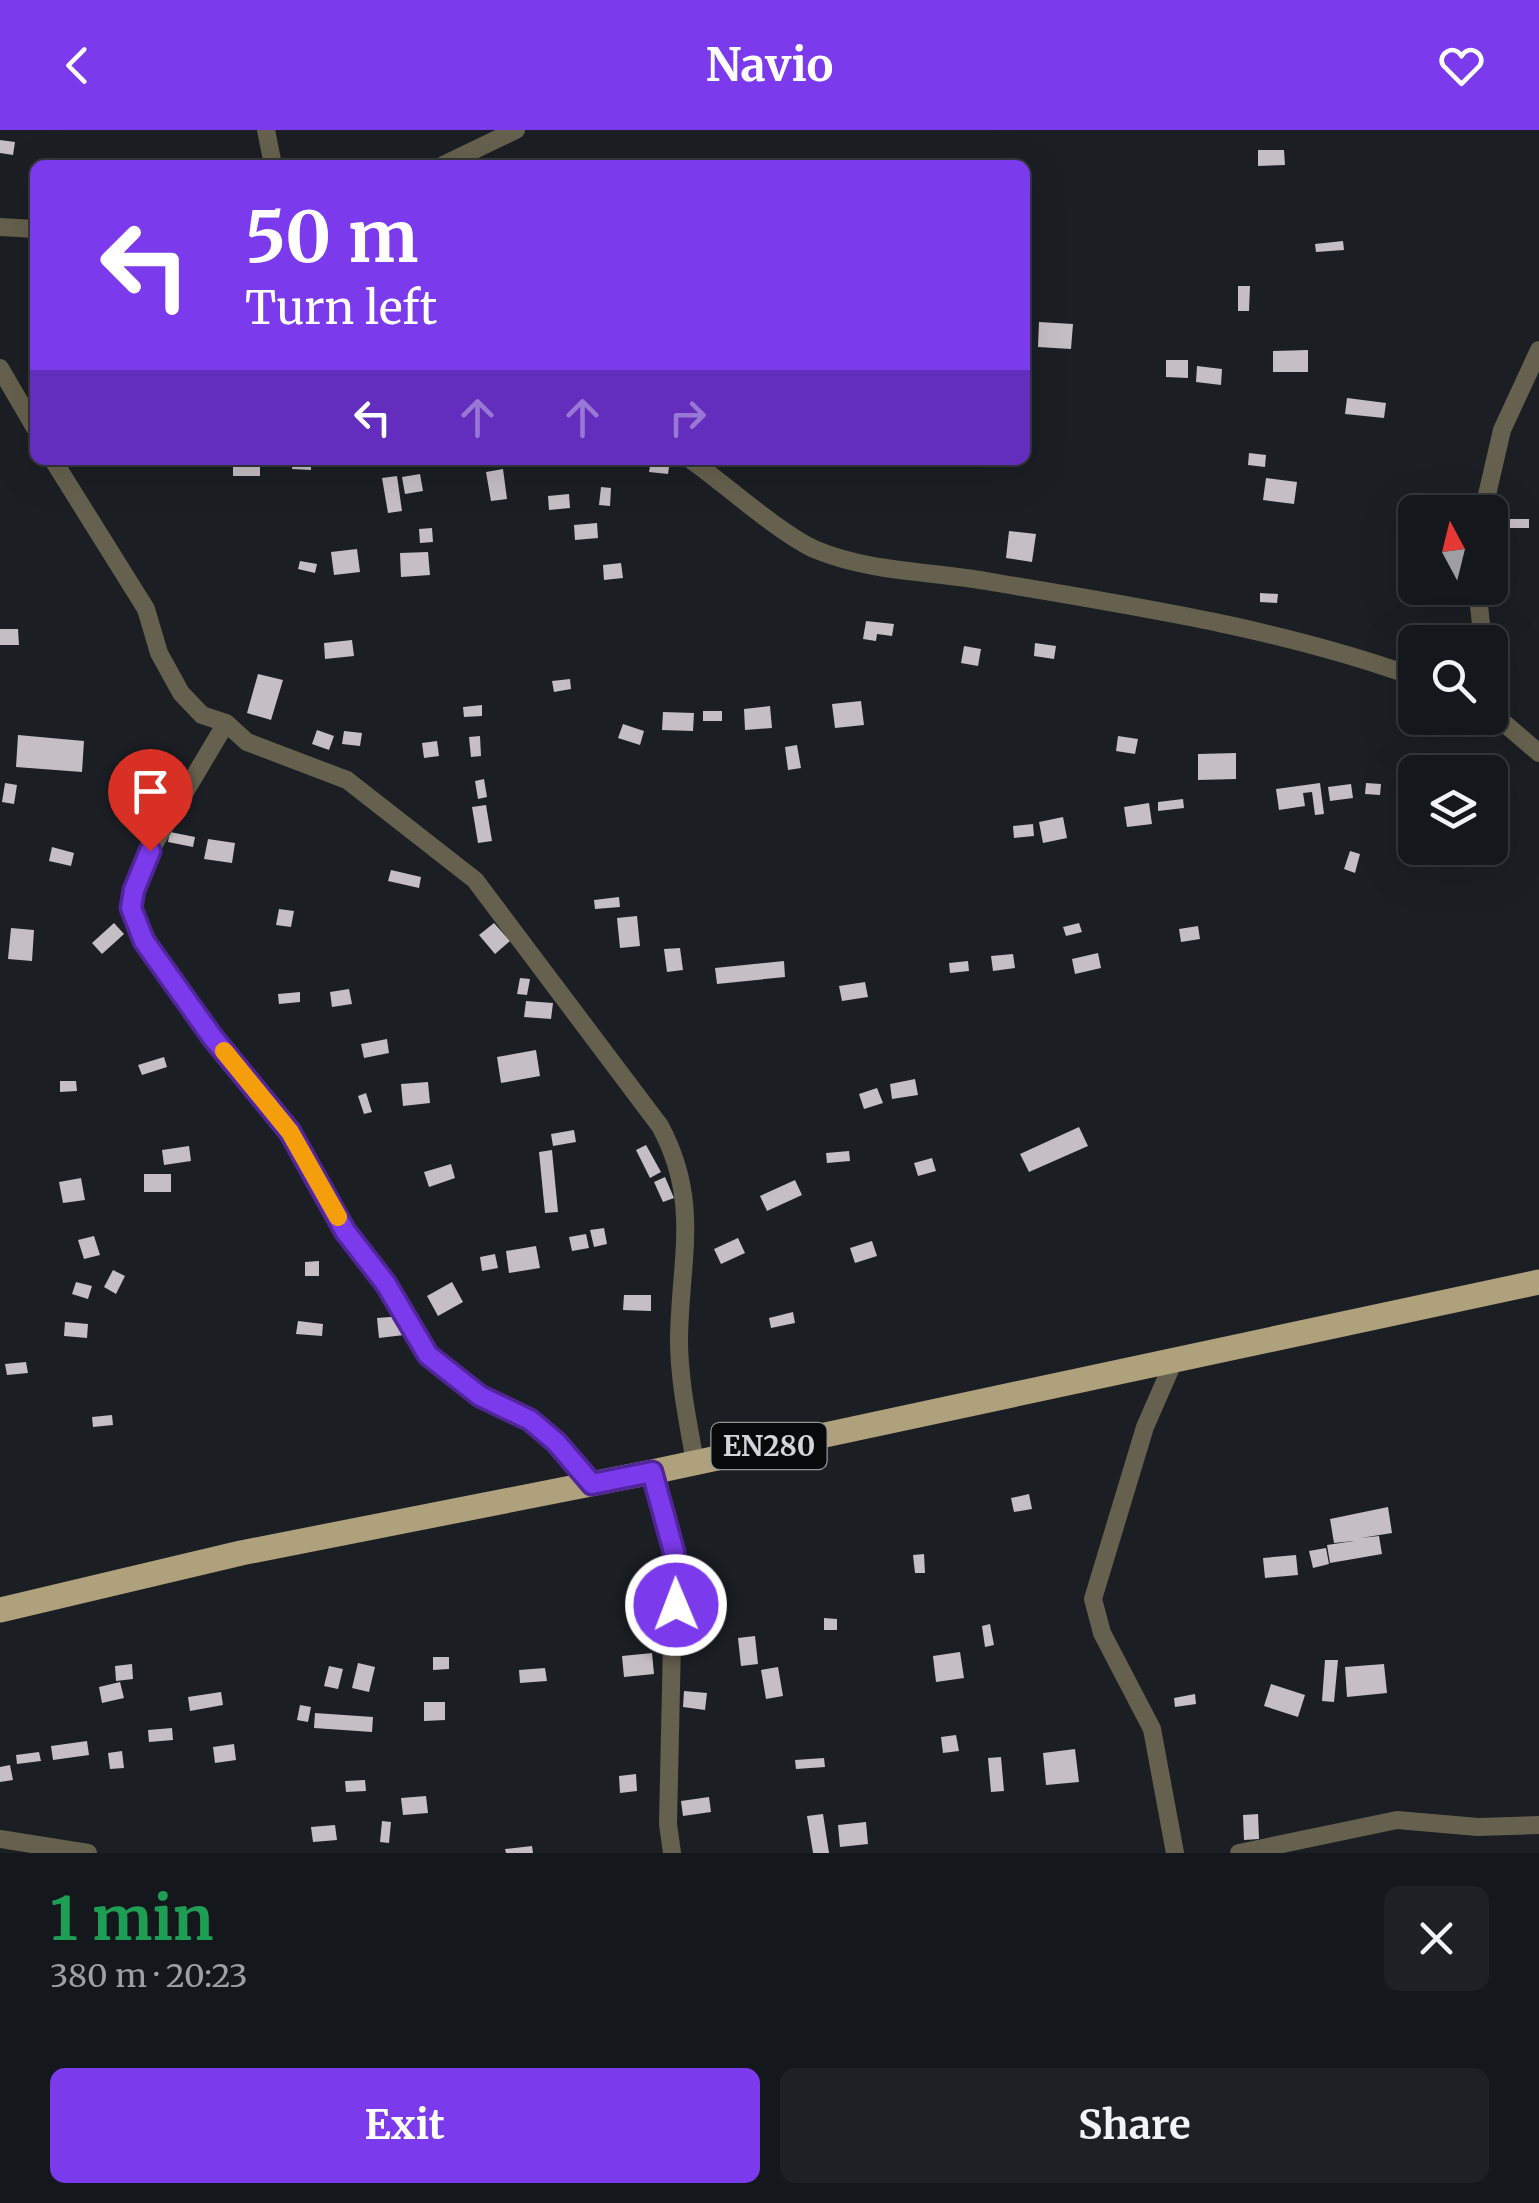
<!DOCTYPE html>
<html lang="en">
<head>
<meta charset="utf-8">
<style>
  body { margin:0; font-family:Merriweather,serif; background:#1d2024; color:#f1f3f6; height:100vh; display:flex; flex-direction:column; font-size:38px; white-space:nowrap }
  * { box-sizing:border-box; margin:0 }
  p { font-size:32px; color:#9d9fa3 }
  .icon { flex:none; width:55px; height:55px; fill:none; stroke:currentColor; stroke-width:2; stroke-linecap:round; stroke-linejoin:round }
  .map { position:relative; height:1723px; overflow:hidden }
  .panel { display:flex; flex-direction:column; background:#14171b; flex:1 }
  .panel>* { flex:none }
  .guide { position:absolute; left:30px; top:30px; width:1000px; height:305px; border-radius:15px; box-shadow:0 10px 40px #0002,0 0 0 2px #33363a; background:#7c3aed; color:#fff; overflow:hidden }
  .needle { width:65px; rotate:353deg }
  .fabs { position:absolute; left:1398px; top:365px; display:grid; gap:20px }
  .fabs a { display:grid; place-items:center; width:110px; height:110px; border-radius:15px; background:#14171b; box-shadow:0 10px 40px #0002,0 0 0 2px #33363a; font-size:50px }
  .pin { position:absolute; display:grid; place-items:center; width:85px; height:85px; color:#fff; margin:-102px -42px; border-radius:50% 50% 50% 0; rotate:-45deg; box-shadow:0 0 10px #0007 }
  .pin .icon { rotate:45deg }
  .me { position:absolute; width:110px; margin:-55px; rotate:359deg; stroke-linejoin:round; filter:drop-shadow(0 0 8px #0008) }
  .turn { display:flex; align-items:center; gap:35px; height:210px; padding:0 50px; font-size:45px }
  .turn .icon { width:130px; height:130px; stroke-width:2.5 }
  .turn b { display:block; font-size:70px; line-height:85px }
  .lanes { display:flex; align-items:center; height:95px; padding:0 50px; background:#0003; justify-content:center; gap:50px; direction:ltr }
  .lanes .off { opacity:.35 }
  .round { display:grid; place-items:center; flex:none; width:105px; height:105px; border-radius:15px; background:#1d2024 }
  .overview { display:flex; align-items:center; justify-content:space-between; height:170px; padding:0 50px }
  h1 { font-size:60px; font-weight:700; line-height:75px; color:#1e9e55 }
  .primary-button { display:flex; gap:20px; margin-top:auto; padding:20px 50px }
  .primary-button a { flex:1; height:115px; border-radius:15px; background:#7c3aed; color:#fff; font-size:40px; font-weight:700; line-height:115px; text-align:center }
  .primary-button a+a { background:#1d2024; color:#f1f3f6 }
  header { display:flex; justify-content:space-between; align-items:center; height:130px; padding:0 50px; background:#7c3aed; color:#fff; font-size:45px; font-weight:700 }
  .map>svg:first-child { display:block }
  .building { fill:#c5bec4 }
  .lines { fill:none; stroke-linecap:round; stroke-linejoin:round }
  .minor { stroke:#66604e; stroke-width:18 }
  .primary { stroke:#afa17c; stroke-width:25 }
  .route-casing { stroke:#51269a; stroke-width:25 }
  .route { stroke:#7c3aed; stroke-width:18 }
  .slow { stroke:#f59e0b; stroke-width:18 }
  .labels { text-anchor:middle; stroke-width:10; stroke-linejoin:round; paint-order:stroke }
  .shield { fill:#07090b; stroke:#94979a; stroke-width:2.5 }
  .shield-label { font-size:28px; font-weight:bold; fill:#d1d4d8 }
</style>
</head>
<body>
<header><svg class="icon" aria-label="back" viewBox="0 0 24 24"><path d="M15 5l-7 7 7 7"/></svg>Navio<svg class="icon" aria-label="heart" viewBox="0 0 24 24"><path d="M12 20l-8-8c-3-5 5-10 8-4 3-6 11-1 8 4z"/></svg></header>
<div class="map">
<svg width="1539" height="1723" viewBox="0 0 1539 1723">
  <rect width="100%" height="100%" fill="#1b1f24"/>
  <path class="building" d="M0 10 15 12 13 25 0 23Z
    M1258 20H1284L1285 35 1258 36Z
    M1343 111 1344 120 1316 122 1315 114Z
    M1238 156H1250L1249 181H1238Z
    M1039 192 1073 194 1071 219 1038 217Z
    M1308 220V242H1273V221Z
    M1166 230H1188V248L1166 247Z
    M1197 236 1222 239 1221 255 1196 252Z
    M1347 268 1386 273 1384 288 1345 284Z
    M1249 323 1266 325 1265 337 1248 335Z
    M293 330H311V340L292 339Z
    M651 330H670L668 344 649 342Z
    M260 336V346H233V337Z
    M503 339 507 369 491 371 486 342Z
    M420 344 423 361 405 364 402 347Z
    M397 346 402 381 388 383 382 348Z
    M1266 348 1297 352 1294 374 1263 370Z
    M601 357 611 358 610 376 599 375Z
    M569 364 570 378 549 380 548 366Z
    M1506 389H1529V398H1506Z
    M597 393 598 408 575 410 574 395Z
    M432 398 433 412 420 413 419 399Z
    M1009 401 1036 404 1032 432 1006 428Z
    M357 419 360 442 334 445 331 422Z
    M428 422 430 445 401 447 400 423Z
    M300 431 317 434 315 443 298 439Z
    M621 433 623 448 604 450 603 435Z
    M1260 463 1278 464 1277 473 1260 472Z
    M866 491 894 494 892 506 877 504 876 511 863 509Z
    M0 499H18L19 515H0Z
    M352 510 354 526 325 529 324 513Z
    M1035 513 1056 516 1054 529 1034 526Z
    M964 516 981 519 978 536 961 533Z
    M258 544 283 550 271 590 247 583Z
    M570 549 571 559 554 562 552 551Z
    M861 571 864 595 835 598 832 574Z
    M482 575V586L464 587 463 577Z
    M770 576 772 598 745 600 744 579Z
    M703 581H722V591H703Z
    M663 582 694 583 693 601 662 600Z
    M623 594 644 601 640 615 618 608Z
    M317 600 334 606 329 620 312 614Z
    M344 601 362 603 360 616 342 614Z
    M18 605 84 611 82 642 16 637Z
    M480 606 481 626 471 627 469 607Z
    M1118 606 1138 609 1135 624 1116 621Z
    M437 611 439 626 424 628 422 613Z
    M797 615 801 638 788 640 785 617Z
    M1236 623V649L1198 650V624Z
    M484 649 487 667 478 669 475 651Z
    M5 653 17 655 14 674 2 672Z
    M1320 653 1324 684 1315 685 1312 662 1303 663 1305 676 1279 680 1276 659Z
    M1366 653 1381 654 1380 665 1365 664Z
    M1351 654 1353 668 1330 671 1328 657Z
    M1183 669 1184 678 1158 681V672Z
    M1149 673 1152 694 1127 697 1124 677Z
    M486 675 492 711 478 713 472 677Z
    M1063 687 1067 708 1043 713 1039 692Z
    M1033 694 1034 706 1014 708 1013 696Z
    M170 702 195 707 193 717 168 712Z
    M208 709 235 713 232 733 204 729Z
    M52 717 74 723 71 736 49 731Z
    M1350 721 1360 724 1355 743 1344 739Z
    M391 740 421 747 419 758 388 751Z
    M619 767 620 777 595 779 594 770Z
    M279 779 294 781 291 797 276 795Z
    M637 786 640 816 620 818 617 788Z
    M114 793 124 804 102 824 92 813Z
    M494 793 510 811 495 824 479 805Z
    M1079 793 1082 802 1066 806 1063 797Z
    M1198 796 1200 809 1181 812 1179 799Z
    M11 798 34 800 32 831 8 829Z
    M680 818 683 840 667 842 664 819Z
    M1098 823 1101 838 1075 844 1072 829Z
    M1013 824 1015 838 993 841 991 826Z
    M784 831 785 847 717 854 715 838Z
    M968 831 969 841 950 843 949 833Z
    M520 848 530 849 527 865 517 864Z
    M865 852 868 867 842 871 839 856Z
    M349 859 352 874 332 877 330 862Z
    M300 862V872L279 874 278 864Z
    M526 871 553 873 551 889 524 887Z
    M387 909 389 923 364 928 361 914Z
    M536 920 540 946 501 953 497 927Z
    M164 927 167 937 142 945 138 935Z
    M915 949 918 965 892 969 890 954Z
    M60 951H76L77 961 60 962Z
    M428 952 430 973 403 976 401 954Z
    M877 958 883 973 864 979 859 964Z
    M366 963 372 982 364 984 358 966Z
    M1079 997 1088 1016 1029 1042 1020 1024Z
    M574 1000 576 1012 553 1016 551 1004Z
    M646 1015 661 1042 650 1048 636 1020Z
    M189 1016 191 1031 164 1035 162 1020Z
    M552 1020 558 1082 545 1083 539 1022Z
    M849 1021 850 1031 827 1033 826 1023Z
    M932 1028 936 1041 918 1046 914 1033Z
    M451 1034 455 1048 429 1057 424 1042Z
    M144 1044H171V1062H144Z
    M665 1047 674 1068 663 1072 654 1052Z
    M81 1048 85 1070 63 1073 59 1052Z
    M795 1050 802 1065 767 1081 760 1066Z
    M604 1098 607 1114 594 1117 590 1100Z
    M586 1104 589 1118 572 1121 569 1107Z
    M94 1106 100 1125 84 1129 78 1110Z
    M738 1108 745 1123 721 1134 714 1119Z
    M872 1111 877 1126 855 1133 850 1118Z
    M536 1116 540 1138 509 1143 506 1121Z
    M495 1124 498 1138 482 1141 480 1127Z
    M319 1131V1146H305V1132Z
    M113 1140 125 1146 116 1164 104 1157Z
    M76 1152 92 1156 88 1169 72 1164Z
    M452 1152 463 1172 438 1186 427 1166Z
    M624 1165H651V1181L623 1180Z
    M793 1182 795 1193 771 1198 769 1188Z
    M403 1186 404 1205 379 1208 377 1188Z
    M298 1191 323 1194 322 1206 296 1204Z
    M65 1192 88 1194 87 1208 64 1206Z
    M26 1232 28 1243 7 1245 5 1234Z
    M112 1285 113 1295 93 1297 92 1287Z
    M1029 1364 1032 1379 1014 1382 1011 1368Z
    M1388 1377 1392 1403 1361 1408 1379 1406 1382 1424 1330 1433 1327 1415 1354 1411 1334 1413 1330 1389Z
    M1326 1418 1329 1434 1313 1438 1309 1421Z
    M924 1424 925 1443H915L913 1425Z
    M1296 1425 1298 1445 1265 1448 1263 1428Z
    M824 1488 837 1489V1500H824Z
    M990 1494 994 1515 985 1517 982 1496Z
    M755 1506 758 1534 741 1536 738 1508Z
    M960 1522 964 1548 936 1552 933 1526Z
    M652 1523 654 1544 624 1547 622 1526Z
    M433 1527H449V1539L433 1540Z
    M1325 1530H1338L1334 1572 1322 1571Z
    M358 1533 375 1537 369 1562 352 1558Z
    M132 1534 133 1549 116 1551 115 1536Z
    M1384 1534 1387 1563 1347 1567 1345 1537Z
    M329 1536 343 1539 338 1559 324 1556Z
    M778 1537 783 1566 766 1569 761 1540Z
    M545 1538 547 1551 520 1553 519 1540Z
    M120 1552 124 1568 102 1573 99 1557Z
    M1271 1554 1305 1565 1298 1587 1264 1576Z
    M684 1561 707 1563 705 1580 683 1577Z
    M221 1562 223 1575 190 1581 188 1567Z
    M1195 1564 1196 1574 1175 1577 1174 1568Z
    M424 1572H445V1590L424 1591Z
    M300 1575 311 1577 308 1592 297 1590Z
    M315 1583 373 1587 372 1602 314 1598Z
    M172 1598 173 1610 149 1612 148 1600Z
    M956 1605 959 1621 943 1623 941 1607Z
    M87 1611 89 1625 53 1630 51 1616Z
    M234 1614 236 1630 215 1633 213 1617Z
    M1075 1619 1079 1652 1046 1655 1043 1623Z
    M122 1621 124 1638 110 1639 108 1623Z
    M39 1622 41 1631 17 1634 16 1625Z
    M1001 1627 1004 1661 991 1662 988 1628Z
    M824 1628 825 1637 796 1639 795 1630Z
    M10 1635 13 1650 0 1652V1637Z
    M636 1644 637 1661 620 1663 619 1646Z
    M365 1650 366 1661 346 1662 345 1651Z
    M426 1666 428 1683 403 1685 401 1668Z
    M709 1667 711 1682 683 1686 681 1671Z
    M823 1684 829 1723H813L807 1686Z
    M1258 1684 1259 1709 1244 1710 1243 1685Z
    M382 1691 391 1692 389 1713 380 1712Z
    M866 1692 868 1714 840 1717 838 1695Z
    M335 1695 337 1710 313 1712 311 1697Z
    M532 1716 533 1723H506L505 1719Z"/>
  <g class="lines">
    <path class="minor" d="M266 0 273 35
      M443 35 516 0
      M0 97 35 99
      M0 238 35 298
      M53 330 146 479 159 523 181 563 202 585 226 593 247 612 347 650 475 750 660 996C701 1072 680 1129 679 1209 679 1250 688 1292 695 1332
      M691 330C726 355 778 402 814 419 868 442 929 441 986 451 1131 476 1276 497 1415 547
      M1483 382 1502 300 1539 220
      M1477 458 1483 512
      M1490 581 1539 623
      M226 593 150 721 133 760V790L213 908 291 1002 345 1101 386 1154 428 1225 481 1266 530 1290 592 1354
      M1173 1233 1145 1297 1093 1469 1102 1503 1152 1599 1175 1723
      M652 1342 674 1422 668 1694 672 1723
      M0 1709 88 1723
      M1239 1723 1397 1690 1478 1697 1539 1695"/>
    <path class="primary" d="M0 1480 241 1423 652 1342 1539 1152"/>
  </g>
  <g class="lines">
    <defs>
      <path id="route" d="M150 721 134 760 131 778 144 811 213 908 290 1002 345 1101 386 1154 428 1225 480 1266 530 1290 556 1312 592 1354 652 1342 674 1422 676 1475"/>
    </defs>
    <use href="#route" class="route-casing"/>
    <use href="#route" class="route"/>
    <path class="slow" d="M224 921 290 1002 338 1087"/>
  </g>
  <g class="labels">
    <rect class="shield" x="711.5" y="1293" width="115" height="46" rx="8"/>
    <g class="shield-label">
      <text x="769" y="1326">EN280</text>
    </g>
  </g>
</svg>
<div class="fabs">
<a><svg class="needle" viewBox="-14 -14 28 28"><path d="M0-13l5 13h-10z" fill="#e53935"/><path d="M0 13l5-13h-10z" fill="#9d9fa3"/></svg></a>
<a><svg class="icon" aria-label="search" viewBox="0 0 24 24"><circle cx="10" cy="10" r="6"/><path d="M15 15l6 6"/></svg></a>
<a><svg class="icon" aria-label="layers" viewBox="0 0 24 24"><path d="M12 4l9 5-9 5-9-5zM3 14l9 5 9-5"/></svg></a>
</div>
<div class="pin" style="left:150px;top:721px;background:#d93025"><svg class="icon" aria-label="arrive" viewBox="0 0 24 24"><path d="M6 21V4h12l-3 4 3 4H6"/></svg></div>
<svg class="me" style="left:676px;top:1475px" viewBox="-20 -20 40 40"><circle r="17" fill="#7c3aed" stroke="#fff" stroke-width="3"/><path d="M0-11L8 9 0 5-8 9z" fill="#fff"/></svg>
<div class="guide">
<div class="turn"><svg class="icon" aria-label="left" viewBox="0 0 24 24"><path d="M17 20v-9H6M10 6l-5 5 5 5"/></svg><div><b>50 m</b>Turn left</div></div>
<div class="lanes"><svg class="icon" aria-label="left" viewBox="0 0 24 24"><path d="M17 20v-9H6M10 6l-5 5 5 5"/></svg><svg class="icon off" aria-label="ahead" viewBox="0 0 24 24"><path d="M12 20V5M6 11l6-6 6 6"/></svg><svg class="icon off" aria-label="ahead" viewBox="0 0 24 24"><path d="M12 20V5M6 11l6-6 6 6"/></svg><svg class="icon off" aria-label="right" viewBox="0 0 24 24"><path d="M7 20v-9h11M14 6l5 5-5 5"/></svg></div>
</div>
</div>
<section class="panel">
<div class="overview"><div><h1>1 min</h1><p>380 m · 20:23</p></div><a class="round"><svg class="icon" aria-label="close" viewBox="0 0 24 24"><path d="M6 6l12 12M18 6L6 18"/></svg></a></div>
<div class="primary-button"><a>Exit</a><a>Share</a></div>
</section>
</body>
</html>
